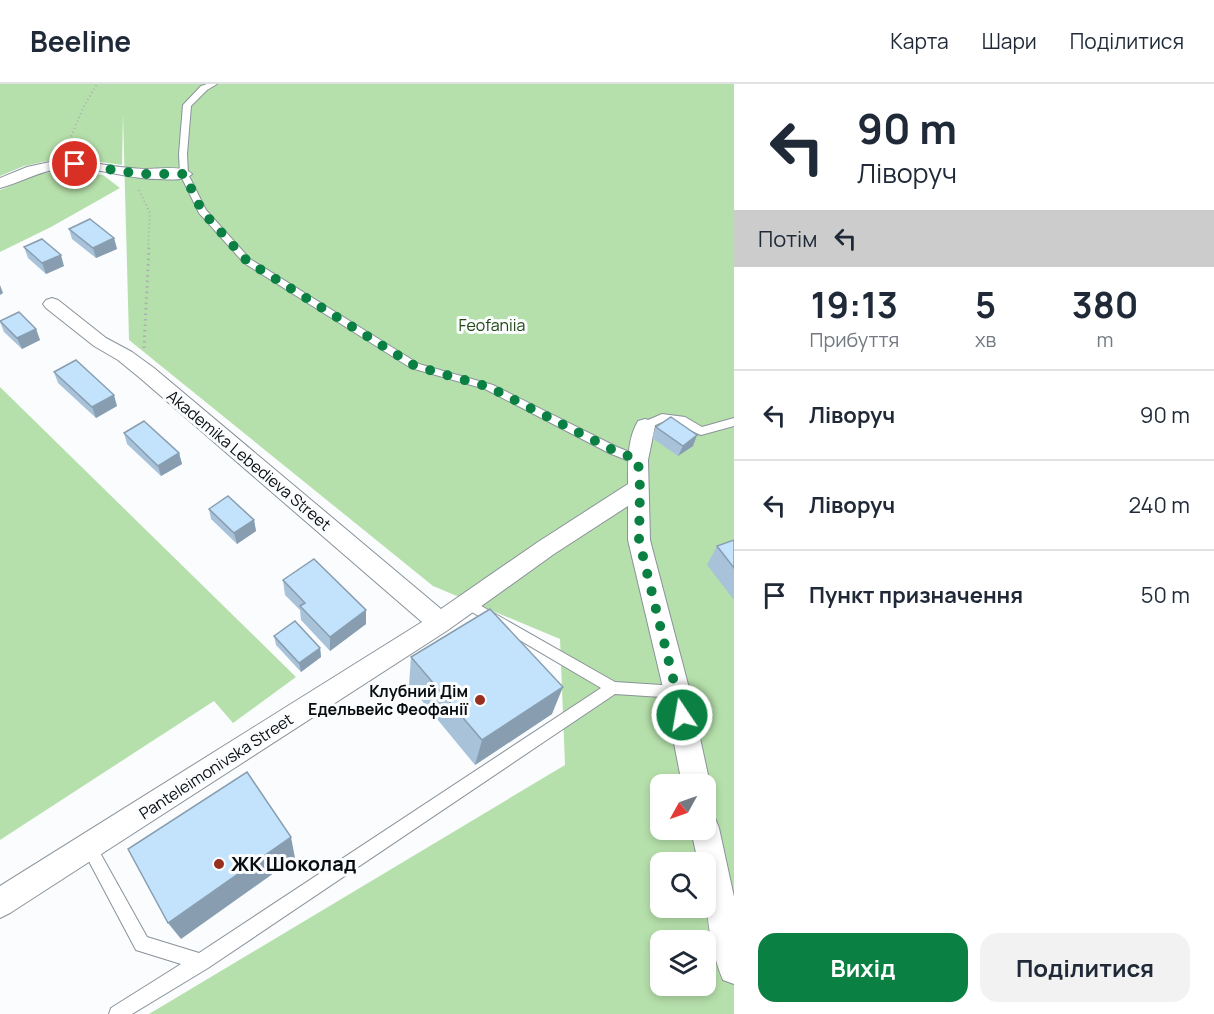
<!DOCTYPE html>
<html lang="uk">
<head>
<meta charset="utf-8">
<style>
  body { margin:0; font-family:Manrope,sans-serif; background:#f2f2f3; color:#1f2937; height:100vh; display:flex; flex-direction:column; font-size:22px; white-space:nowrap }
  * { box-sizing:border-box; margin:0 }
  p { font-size:20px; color:#747a83 }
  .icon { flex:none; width:33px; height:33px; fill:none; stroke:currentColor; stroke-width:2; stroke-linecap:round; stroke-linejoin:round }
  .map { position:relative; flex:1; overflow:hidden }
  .panel { display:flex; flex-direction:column; background:#fff; width:480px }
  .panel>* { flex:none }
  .top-card { background:#fff; color:#1f2937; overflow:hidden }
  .needle { width:39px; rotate:230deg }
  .tools { position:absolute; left:650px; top:690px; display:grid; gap:12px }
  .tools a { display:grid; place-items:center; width:66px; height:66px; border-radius:12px; background:#fff; box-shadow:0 3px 9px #0003; font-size:30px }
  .pin { position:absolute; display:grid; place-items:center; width:51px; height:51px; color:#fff; margin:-26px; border:3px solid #fff; border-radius:50%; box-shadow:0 2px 6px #0007 }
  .me { position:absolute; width:66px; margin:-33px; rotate:348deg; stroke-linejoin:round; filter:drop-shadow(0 0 4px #0008) }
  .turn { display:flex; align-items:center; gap:21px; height:126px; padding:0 24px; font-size:27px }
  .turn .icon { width:78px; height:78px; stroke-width:2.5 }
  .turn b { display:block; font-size:42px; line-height:51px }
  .then { display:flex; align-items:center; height:57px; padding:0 24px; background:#0003; gap:12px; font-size:22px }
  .eta { display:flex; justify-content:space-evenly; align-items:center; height:102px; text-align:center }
  .eta b { font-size:36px; font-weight:700; line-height:42px }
  .button { display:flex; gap:12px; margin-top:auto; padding:12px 24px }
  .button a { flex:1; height:69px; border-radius:18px; background:#0b8043; color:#fff; font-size:24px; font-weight:700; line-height:69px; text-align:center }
  .button a+a { background:#f2f2f3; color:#1f2937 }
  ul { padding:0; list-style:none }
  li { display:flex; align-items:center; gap:18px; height:90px; padding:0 24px; border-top:2px solid #e0e1e3 }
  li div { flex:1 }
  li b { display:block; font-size:22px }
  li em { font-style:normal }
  header { display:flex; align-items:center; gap:36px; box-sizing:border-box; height:84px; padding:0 30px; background:#fff; border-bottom:2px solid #e0e1e3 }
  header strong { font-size:28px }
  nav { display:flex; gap:33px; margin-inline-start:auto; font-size:21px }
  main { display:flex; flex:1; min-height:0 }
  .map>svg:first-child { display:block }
  .green { fill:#b6e0ab; fill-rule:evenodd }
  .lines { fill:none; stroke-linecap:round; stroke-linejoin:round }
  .service-casing { stroke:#89929a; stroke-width:2 }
  .minor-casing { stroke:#89929a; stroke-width:2 }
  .path-far1 { stroke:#abadb0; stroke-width:2; stroke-dasharray:1 3; stroke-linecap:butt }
  .path { stroke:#abadb0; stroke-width:3; stroke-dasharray:1.5 4; stroke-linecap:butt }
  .service { fill:#fff; fill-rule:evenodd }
  .minor { fill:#fff; fill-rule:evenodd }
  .wall { fill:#a8c2d9 }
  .shaded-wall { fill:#889eb0 }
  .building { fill:#c3e2fc; stroke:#889eb0; stroke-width:1.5 }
  .route { stroke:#0b8043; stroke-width:10; stroke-dasharray:0 18 }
  .poi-dot { fill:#992f1e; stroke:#fafcfe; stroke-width:2 }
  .labels { text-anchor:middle; stroke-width:6; stroke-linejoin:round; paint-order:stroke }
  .park-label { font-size:16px; fill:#1f4612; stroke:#fafcfe }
  .street-label { font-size:16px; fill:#090d10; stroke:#fafcfe }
  .poi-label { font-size:16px; font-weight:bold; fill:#090d10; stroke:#fafcfe; text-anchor:end }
  .near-poi-label { font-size:20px; font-weight:bold; fill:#090d10; stroke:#fafcfe; text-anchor:start }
</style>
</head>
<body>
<header>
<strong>Beeline</strong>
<nav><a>Карта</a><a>Шари</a><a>Поділитися</a></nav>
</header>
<main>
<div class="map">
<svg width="734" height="930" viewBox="0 0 734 930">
  <rect width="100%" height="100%" fill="#fafcfe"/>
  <path class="green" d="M0 0H734V930H149L565 681 560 555 433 502 129 256 123 31 122 81 67 73 24 82 0 92ZM660 700H705V746H660ZM660 778H705V824H660ZM660 856H705V902H660Z
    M65 86 103 91 120 104 51 143 0 168V106L39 90Z
    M0 303 296 593 233 639 214 617 0 756Z"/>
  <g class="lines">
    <defs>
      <path id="service" d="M207 0H217L207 6 191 22 187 70 188 90 206 126 250 175 419 280 493 301 617 363 642 373 644 376 642 379H634L609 369 485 305 411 284 244 179 199 129 180 90 179 70 183 21 201 2Z
        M662 330 685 333 702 343 734 334V342L701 351C689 347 678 336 664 338 656 339 650 346 641 345L640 342 641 339Z
        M469 515 615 598 677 602 682 604 684 608 682 612 677 614 615 610 208 884 132 930H109L111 924 181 880 136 866 84 768 81 763 84 758 89 755 94 758 147 853 199 869 601 604 465 524 463 520 465 516Z"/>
      <path id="minor" d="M59 76C89 76 117 85 147 85 159 85 184 81 192 90 184 98 166 95 156 95 124 95 90 80 58 85 37 88 20 99 0 104V94L27 83Z
        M52 214 58 216 106 254 132 268 154 284 441 525 538 458 628 400C628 380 627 355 638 337L645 335 652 337 655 342 648 376 650 456 690 608 710 700 706 709 705 700H682L664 608 628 456V422L554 470 448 546 10 829 0 834V802L422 538 140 294 118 276 94 262 46 224 43 220 46 216Z
        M705 730 715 734 719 744 734 813V900L723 896C708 860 705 817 705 778H698L691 746H705Z"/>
    </defs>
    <use href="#service" class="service-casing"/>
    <use href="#minor" class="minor-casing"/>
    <path class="path-far1" d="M65 67 83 24 97 0
      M139 106 150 129 148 163"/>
    <path class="path" d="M144 264 149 162"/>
    <use href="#service" class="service"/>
    <use href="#minor" class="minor"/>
  </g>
  <path class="wall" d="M69 145 114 154 117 165 96 174 72 155Z
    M24 163 64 182 46 190 28 174Z
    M0 238 36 245 40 256 22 265 4 248Z
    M54 288 117 322 96 334 58 299Z
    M656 343 697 351 693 362 678 372 652 354Z
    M124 349 179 369 182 380 161 392 127 360Z
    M209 425 254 436 256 447 237 460 211 435Z
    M734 456V516L707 481 717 462Z
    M283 496 366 526V540L330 567 301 536 300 526 285 511Z
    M274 552 320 564 321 573 301 588 276 561Z
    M411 573 552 630 475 681 409 601Z"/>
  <path class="shaded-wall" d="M114 154 117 165 96 174 93 164Z
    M61 171 64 182 46 190 42 179Z
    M0 201 3 209 0 211Z
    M36 245 40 256 22 265 17 254Z
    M114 311 117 322 96 334 92 323Z
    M697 351 693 362 678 372 683 362Z
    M179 369 182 380 161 392 158 382Z
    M254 436 256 447 237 460 234 449Z
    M366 526V540L330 567V553Z
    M320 564 321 573 301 588 299 579Z
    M563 603 552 630 475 681 482 656Z
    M291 753 295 774 181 855 168 839Z"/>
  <path class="building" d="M90 135 114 154 93 164 69 145Z
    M42 155 61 171 42 179 24 163Z
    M19 228 36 245 17 254 0 237Z
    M76 276 114 311 92 323 54 288Z
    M671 333 697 351 683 362 656 343Z
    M144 337 179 369 158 382 124 349Z
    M228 412 254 436 234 449 209 425Z
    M734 456V484L717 462Z
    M314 475 366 526 330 553 300 522 305 519 283 496Z
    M490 525 563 603 482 656 411 573Z
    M295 537 320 564 299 579 274 552Z
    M247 688 291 753 168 839 128 765Z"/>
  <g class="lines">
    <path class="route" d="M75 80 139 90H184L202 127 247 177 415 282 489 303 613 366 638 376 640 404 639 456 682 631"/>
  </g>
  <g class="poi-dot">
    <circle cx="480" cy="616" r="6"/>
    <circle cx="219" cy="780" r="6"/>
  </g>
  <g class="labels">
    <g class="park-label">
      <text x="492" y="247">Feofaniia</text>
    </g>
    <g class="street-label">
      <text transform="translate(249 376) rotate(40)" y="6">Akademika Lebedieva Street</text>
      <text transform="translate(216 682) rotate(-33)" y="6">Panteleimonivska Street</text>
    </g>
    <g class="poi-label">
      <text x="468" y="613">Клубний Дім<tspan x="468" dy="18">Едельвейс Феофанії</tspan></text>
    </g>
    <g class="near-poi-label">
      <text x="231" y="787">ЖК Шоколад</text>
    </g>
  </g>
</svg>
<div class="tools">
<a><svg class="needle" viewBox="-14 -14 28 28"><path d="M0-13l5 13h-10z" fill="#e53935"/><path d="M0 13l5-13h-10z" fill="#747a83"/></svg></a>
<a><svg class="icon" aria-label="search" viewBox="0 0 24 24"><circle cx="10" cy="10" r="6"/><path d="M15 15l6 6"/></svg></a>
<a><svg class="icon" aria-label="layers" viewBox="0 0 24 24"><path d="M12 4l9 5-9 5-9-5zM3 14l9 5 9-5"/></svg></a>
</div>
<div class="pin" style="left:75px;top:80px;background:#d93025"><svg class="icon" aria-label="arrive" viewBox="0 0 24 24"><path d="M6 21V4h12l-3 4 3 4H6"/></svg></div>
<svg class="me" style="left:682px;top:631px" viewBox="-20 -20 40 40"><circle r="17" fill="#0b8043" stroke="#fff" stroke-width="3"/><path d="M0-11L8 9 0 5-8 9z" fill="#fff"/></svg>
</div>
<section class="panel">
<div class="top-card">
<div class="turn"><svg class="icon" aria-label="left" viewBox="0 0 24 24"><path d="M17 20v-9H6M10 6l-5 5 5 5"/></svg><div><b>90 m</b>Ліворуч</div></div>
<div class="then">Потім<svg class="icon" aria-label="left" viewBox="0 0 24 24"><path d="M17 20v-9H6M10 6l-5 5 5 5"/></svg></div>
</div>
<div class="eta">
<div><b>19:13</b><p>Прибуття</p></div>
<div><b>5</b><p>хв</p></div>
<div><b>380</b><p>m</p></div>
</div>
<ul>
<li><svg class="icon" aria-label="left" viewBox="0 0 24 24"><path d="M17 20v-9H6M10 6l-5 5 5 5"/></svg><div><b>Ліворуч</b></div><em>90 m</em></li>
<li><svg class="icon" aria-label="left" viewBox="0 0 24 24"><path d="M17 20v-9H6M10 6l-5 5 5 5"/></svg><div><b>Ліворуч</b></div><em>240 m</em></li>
<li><svg class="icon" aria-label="arrive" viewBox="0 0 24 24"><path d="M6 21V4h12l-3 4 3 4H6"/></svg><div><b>Пункт призначення</b></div><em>50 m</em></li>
</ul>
<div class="button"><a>Вихід</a><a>Поділитися</a></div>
</section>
</main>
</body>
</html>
